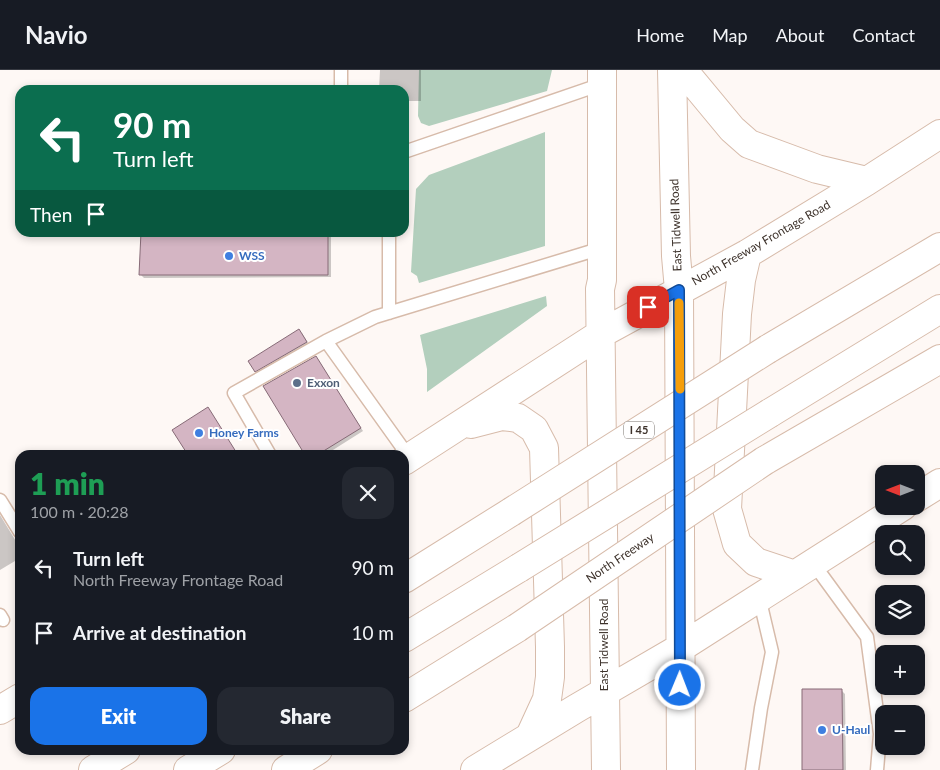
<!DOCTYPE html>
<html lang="en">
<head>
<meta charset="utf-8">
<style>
  body { margin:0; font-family:Lato,sans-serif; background:#242831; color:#f1f3f6; height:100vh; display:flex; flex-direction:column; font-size:19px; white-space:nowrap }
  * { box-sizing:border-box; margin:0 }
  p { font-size:16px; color:#9ea1a6 }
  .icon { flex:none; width:28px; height:28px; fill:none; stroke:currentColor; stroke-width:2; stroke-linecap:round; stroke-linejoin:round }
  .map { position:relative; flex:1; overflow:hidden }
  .details { position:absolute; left:15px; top:380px; width:394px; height:305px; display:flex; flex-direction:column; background:#171b24; border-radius:15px; box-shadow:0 2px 8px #0003 }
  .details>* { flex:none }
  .guide { position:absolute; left:15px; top:15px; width:394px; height:152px; border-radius:15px; box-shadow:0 2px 8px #0003; background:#0b6e4f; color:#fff; overflow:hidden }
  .needle { width:32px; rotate:270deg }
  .fabs { position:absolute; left:875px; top:395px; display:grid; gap:10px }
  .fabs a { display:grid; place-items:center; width:50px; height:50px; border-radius:10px; background:#171b24; box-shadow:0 2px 8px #0003; font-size:25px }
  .pin { position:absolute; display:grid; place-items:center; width:42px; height:42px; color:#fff; margin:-21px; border-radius:10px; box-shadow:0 2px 8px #0006 }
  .me { position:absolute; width:55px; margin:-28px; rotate:1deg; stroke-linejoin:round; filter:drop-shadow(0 0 4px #0008) }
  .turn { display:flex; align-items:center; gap:18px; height:105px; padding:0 15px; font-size:22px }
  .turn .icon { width:65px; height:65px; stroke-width:2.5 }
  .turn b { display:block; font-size:35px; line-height:42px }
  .then { display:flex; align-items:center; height:48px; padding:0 15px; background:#0003; gap:10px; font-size:19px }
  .round { display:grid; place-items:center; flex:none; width:52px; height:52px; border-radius:15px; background:#242831 }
  .summary { display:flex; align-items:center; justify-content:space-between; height:85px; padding:0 15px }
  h1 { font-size:30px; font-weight:800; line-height:38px; color:#1e9e55 }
  .cta { display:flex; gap:10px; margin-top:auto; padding:10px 15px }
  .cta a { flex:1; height:58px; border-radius:15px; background:#1a73e8; color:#fff; font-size:20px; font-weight:800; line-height:58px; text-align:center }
  .cta a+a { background:#242831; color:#f1f3f6 }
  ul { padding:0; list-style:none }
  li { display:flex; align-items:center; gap:15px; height:65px; padding:0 15px }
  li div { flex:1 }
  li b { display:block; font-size:19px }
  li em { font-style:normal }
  header { display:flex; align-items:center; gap:30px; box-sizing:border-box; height:70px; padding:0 25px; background:#171b24; border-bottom:1px solid #363941 }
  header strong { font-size:24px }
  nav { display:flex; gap:28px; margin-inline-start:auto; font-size:18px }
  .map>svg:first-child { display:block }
  .green { fill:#b3cfbd }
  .shadow { fill:#0003 }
  .building { fill:#d4b5c3; stroke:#876b77 }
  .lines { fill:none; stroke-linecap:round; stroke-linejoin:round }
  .lane-casing { stroke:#d7bbaa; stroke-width:15 }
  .secondary-casing { stroke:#d7bbaa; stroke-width:30 }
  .highway-casing { stroke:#d7bbaa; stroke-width:30 }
  .lane { stroke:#fff; stroke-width:12 }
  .secondary { stroke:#fff; stroke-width:28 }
  .highway { stroke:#fff; stroke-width:28 }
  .highway-bridge-casing { stroke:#d7bbaa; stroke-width:30; stroke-linecap:butt }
  .highway-bridge { stroke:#fff; stroke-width:28 }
  .route-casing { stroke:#114b97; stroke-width:12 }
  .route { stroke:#1a73e8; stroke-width:9 }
  .slow { stroke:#f59e0b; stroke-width:9 }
  .shop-dot { fill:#3f7fe0; stroke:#fff; stroke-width:2 }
  .service-dot { fill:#5c6f8a; stroke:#fff; stroke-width:2 }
  .labels { text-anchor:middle; stroke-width:4; stroke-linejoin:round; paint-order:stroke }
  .shield { fill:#fff; stroke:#77706b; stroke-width:1 }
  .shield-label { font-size:11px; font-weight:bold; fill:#3d322b }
  .street-label { font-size:12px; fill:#3d322b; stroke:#fff }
  .shop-label { font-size:12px; font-weight:bold; fill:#366cbe; stroke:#fff; text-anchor:start }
  .service-label { font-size:12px; font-weight:bold; fill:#4e5e75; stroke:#fff; text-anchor:start }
</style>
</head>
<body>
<header>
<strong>Navio</strong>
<nav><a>Home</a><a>Map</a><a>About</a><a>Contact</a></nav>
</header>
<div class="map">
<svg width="940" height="700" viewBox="0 0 940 700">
  <rect width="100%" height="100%" fill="#fef8f5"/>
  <path class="green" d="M419 0H552L547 21 429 56 421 53 418 46Z
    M545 62V176L419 213 417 206 411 202 416 119 429 105Z
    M546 226 547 236 427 322V299L420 265Z"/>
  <path class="shadow" d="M380 0H421V31H404V20H379Z
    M142 162H331V207L144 208 141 205Z
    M302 263 310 276 259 305 256 301Z
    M319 291 363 361 325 385H307Z
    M0 445 20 478V488L0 500Z
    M842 621 845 624 846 700H803Z"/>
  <path class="building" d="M141 162H328V205H139Z
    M299 259 307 272 255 302 248 291Z
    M316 286 361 358 317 385H305L263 316Z
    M208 337 238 385H188L172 360Z
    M802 619H842L843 700H802Z"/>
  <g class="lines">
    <defs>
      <path id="lane" d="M341 20V0
        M404 82 602 14
        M389 243V162
        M326 271 409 387
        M270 385 234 323 326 271 375 247 602 178
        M0 430 20 462
        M813 493 867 567 880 664 877 700
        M0 545 3 550
        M752 700 761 638 772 582 759 527"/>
      <path id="secondary" d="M602 0V210L600 219 606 700
        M672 0 676 186 679 220 681 700
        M686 0 688 6 732 59 749 74 817 99 867 111
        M747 184 741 210 737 244 727 439 737 474 756 492 795 505
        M471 354 502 346 518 348 534 359 544 378 550 577V607L547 629 530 666
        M404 391 602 263 747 184 867 111 940 64
        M916 428 940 413
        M0 640 20 628
        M475 700 577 638 680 578 903 436"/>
      <path id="highway" d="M768 279 940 177
        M770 343 940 239
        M764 391 940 289
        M404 509 511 442
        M404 568 519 498
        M404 628 517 558
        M93 700 126 680
        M188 700 221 680
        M286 700 318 680"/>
    </defs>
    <use href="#lane" class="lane-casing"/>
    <use href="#secondary" class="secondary-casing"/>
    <use href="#highway" class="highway-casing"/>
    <use href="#lane" class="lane"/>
    <use href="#secondary" class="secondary"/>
    <use href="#highway" class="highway"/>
    <defs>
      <path id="highway-bridge" d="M511 442 768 279
        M519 498 770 343
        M517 558 764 391"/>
    </defs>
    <use href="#highway-bridge" class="highway-bridge-casing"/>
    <use href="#highway-bridge" class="highway-bridge"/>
  </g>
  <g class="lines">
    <defs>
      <path id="route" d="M648 237 679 220 680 615"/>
    </defs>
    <use href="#route" class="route-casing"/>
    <use href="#route" class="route"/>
    <path class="slow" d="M679 233 680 319"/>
  </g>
  <g class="shop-dot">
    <circle cx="229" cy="186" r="5"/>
    <circle cx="199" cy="363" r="5"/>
    <circle cx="822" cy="660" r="5"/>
  </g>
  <circle class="service-dot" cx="297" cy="313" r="5"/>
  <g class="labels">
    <rect class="shield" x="624" y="351.5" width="30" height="17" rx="4"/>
    <g class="shield-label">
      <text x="639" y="364">I 45</text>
    </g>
    <g class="street-label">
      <text transform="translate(676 155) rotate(-92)" y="4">East Tidwell Road</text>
      <text transform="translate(761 173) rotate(-30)" y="4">North Freeway Frontage Road</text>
      <text transform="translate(620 488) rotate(-34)" y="4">North Freeway</text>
      <text transform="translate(604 575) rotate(-90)" y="4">East Tidwell Road</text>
    </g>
    <g class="shop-label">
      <text x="239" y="190">WSS</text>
      <text x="209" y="367">Honey Farms</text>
      <text x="832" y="664">U-Haul</text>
    </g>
    <g class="service-label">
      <text x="307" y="317">Exxon</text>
    </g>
  </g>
</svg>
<div class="fabs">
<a><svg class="needle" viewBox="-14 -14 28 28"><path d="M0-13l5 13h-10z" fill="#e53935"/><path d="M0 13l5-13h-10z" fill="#9ea1a6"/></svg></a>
<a><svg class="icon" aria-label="search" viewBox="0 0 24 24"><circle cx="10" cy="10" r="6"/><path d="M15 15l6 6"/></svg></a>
<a><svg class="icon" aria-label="layers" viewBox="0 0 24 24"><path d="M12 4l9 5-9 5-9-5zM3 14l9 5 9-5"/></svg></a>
<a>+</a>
<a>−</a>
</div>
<div class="pin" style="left:648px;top:237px;background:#d93025"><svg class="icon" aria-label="arrive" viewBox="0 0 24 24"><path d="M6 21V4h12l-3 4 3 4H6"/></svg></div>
<svg class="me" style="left:680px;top:615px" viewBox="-20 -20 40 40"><circle r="17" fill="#1a73e8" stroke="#fff" stroke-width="3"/><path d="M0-11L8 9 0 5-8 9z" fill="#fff"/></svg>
<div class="guide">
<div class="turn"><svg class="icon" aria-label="left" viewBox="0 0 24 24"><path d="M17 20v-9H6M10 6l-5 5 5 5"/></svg><div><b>90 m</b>Turn left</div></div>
<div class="then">Then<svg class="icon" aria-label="arrive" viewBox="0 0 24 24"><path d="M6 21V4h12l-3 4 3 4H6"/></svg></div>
</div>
<section class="details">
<div class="summary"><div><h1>1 min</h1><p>100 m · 20:28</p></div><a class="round"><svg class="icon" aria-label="close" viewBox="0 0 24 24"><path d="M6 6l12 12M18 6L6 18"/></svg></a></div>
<ul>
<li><svg class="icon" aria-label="left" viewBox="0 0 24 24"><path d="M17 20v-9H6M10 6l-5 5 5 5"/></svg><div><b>Turn left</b><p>North Freeway Frontage Road</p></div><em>90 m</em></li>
<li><svg class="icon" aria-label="arrive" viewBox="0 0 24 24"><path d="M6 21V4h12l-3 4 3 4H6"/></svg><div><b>Arrive at destination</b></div><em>10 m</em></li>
</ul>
<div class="cta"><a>Exit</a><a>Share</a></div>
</section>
</div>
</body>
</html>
